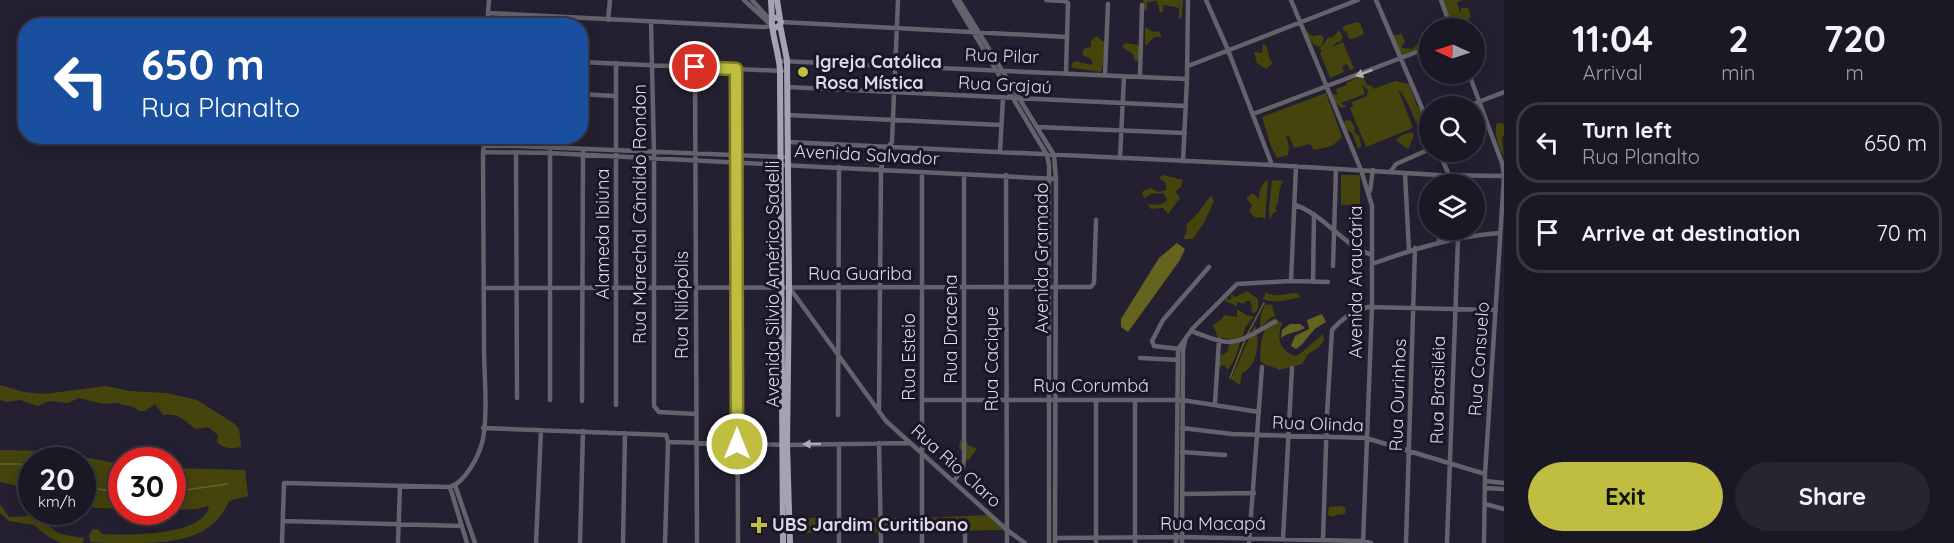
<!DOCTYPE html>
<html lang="en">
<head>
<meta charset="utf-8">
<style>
  body { margin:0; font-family:Quicksand,sans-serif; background:#282532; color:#f1f3f6; height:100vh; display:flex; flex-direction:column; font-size:22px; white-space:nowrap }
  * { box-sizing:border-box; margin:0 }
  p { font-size:20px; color:#a0a0a7 }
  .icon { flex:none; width:33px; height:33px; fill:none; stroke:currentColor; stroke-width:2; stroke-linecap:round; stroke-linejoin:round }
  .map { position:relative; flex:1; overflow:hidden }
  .panel { display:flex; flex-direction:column; background:#1b1825; width:450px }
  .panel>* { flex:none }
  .hud { position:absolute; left:18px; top:18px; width:570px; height:126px; border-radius:24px; box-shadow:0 3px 15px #0003,0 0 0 2px #393742; background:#1a4fa0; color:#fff; overflow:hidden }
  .needle { width:39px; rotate:273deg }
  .controls { position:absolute; left:1419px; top:18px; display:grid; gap:12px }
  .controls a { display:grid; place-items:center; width:66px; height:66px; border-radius:50%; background:#1b1825; box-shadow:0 3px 15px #0003,0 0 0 2px #393742; font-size:30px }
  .speed { position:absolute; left:18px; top:447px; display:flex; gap:12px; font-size:30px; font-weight:700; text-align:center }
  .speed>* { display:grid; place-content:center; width:78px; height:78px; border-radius:50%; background:#1b1825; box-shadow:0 3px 15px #0003,0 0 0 2px #393742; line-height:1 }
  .speed small { font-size:15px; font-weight:400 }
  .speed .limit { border:9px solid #d22; background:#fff; color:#111 }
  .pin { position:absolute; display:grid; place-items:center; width:51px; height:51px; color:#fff; margin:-26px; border:3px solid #fff; border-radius:50%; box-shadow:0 2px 6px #0007 }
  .me { position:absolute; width:66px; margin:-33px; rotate:0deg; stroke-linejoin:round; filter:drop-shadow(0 0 4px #0008) }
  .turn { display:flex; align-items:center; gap:21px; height:126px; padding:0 24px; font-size:27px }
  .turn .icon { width:78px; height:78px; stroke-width:2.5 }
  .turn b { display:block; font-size:42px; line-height:51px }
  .eta { display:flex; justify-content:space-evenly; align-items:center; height:102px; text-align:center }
  .eta b { font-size:36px; font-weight:800; line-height:42px }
  .action { display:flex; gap:12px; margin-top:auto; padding:12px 24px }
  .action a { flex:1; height:69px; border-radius:36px; background:#bfbe41; color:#111; font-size:24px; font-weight:800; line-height:69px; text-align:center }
  .action a+a { background:#282532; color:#f1f3f6 }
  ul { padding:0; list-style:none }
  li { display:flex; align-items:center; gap:18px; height:81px; margin:0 12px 9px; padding:0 12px; border:3px solid #393742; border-radius:24px }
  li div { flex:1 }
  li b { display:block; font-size:22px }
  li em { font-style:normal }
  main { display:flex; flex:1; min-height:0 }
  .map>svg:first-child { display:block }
  .green { fill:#45440c }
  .water { fill:#65641e }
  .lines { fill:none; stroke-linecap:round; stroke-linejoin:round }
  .stream { stroke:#65641e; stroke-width:1.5 }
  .minor { stroke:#64626b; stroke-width:4.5 }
  .major { stroke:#a6a2b5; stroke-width:6 }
  .oneway { fill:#adabb5 }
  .route-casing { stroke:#7c7c2a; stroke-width:15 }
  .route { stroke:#bfbe41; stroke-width:10 }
  .poi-dot { fill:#bfbe41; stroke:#1a1627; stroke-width:2 }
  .labels { text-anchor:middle; stroke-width:6; stroke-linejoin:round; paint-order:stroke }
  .street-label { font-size:18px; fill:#dedbe7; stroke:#1a1627 }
  .poi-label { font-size:18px; font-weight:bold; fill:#dedbe7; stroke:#1a1627; text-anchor:start }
</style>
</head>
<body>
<main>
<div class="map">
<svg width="1504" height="543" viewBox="0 0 1504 543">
  <rect width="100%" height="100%" fill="#242031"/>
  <path class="green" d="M1143 0H1183L1182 17 1179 19V8L1165 5H1163V11L1160 13 1157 1 1147 2V9L1145 12Z
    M1441 0H1462L1457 3 1460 13 1461 8H1468L1471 16 1468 21 1462 25 1463 28H1454L1451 26Z
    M1357 22 1360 23 1364 34 1353 39H1349L1347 33 1343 30V26Z
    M1145 27 1153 32 1159 31 1162 37H1154L1147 45 1145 44Z
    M1306 30 1312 36 1321 35 1324 38 1321 47C1311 45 1309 40 1305 31Z
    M1339 30 1343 37 1340 42H1337L1332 47 1343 42 1354 69 1350 70 1347 64 1342 66 1344 72 1330 78 1320 53 1322 52 1320 49 1328 38 1333 37Z
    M1401 33 1405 42 1402 45V48L1412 49 1420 42 1425 46 1428 39 1429 44 1422 48 1419 47 1414 52 1404 56 1401 54 1393 35H1399Z
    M1096 36 1105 43V55L1101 72 1073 68 1071 65 1075 61 1092 65 1093 63 1090 58 1084 56 1082 52 1085 48 1091 47V41Z
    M1125 43 1139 45 1140 58 1137 61H1135L1133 54 1122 47Z
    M1263 44 1266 45 1270 60 1273 63 1266 69 1257 63 1254 52 1262 53Z
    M1359 77H1363L1367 85 1372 86 1373 89 1395 81 1409 84 1417 106 1422 112 1428 126 1425 131 1422 132C1412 119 1410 101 1398 89L1413 128 1366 147 1350 108 1353 106 1352 102 1367 96 1368 90 1362 85 1365 94 1341 103 1343 105 1347 106 1342 108 1335 103 1332 94 1338 95 1336 89 1347 85 1346 83Z
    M1326 93 1342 137 1332 146 1314 150 1310 144 1294 148 1289 136H1286L1289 146 1288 155 1277 158 1271 146 1262 117Z
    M1346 120 1351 121 1355 128 1354 132 1359 136 1361 146 1358 149 1352 133 1347 130 1344 122Z
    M1497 123 1504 124V135L1502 137 1504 157C1499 147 1493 134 1497 123Z
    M1412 132 1414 135 1409 148H1406L1396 140 1402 135Z
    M812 151H840L848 156 841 160H837Z
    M869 155 880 158 882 162 880 167 874 163 866 165 863 157Z
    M1163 175 1183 180 1181 187 1175 192 1180 198 1168 214 1163 208 1151 209 1147 204C1156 205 1161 206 1167 200L1163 193 1151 194 1145 198 1142 195 1143 191 1151 188 1158 192 1166 190V183L1159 178Z
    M1341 175H1360V205H1341Z
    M1266 180H1268L1265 219 1262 217 1256 218 1249 212 1252 205 1246 198 1253 193 1259 199 1260 189Z
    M1272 180 1283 181C1277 190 1281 200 1275 208L1277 212 1273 213 1270 220 1269 209Z
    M1211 195 1214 201 1205 221 1193 239H1183L1187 231 1186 225 1198 213Z
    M1247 291 1258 299V308L1255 313 1251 312 1252 306 1250 301H1246L1244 304 1237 302V306L1225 301 1226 297 1230 300 1231 299V294L1236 297Z
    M1266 292C1275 299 1286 293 1296 293L1301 297C1288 300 1275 304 1263 299Z
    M1265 304 1272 305 1275 316 1269 319 1260 328 1261 314Z
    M1237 309 1246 315 1254 317 1246 326 1234 360 1228 370 1224 365 1218 367 1220 356 1227 352 1231 341 1228 338H1218L1213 325 1222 319 1224 315 1237 317Z
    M1275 318 1282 323C1277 338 1278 349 1295 356L1300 354 1323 334 1324 341 1318 348 1308 354 1302 364 1279 370C1273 366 1263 366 1260 360L1261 342 1267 322Z
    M1255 325C1260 339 1258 367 1242 373L1240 385 1231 379Z
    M0 385 24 392 44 394 106 386 129 391 166 393 197 400 235 424 239 429 241 447C232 449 224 449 217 442L218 435 208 427 196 429C182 420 181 413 163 415L155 404 145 411H139L134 407 116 403 103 404 79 398 68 403 49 401 38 406 20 400 7 402 0 400Z
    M965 437 968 445 977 449 968 461 959 447 960 440 963 443Z
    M0 450 50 451 121 464V509L83 507 82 460H32L31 489 0 482Z
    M173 468 245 470 248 496 229 501C212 543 165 543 127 543 116 543 102 543 90 542L89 535 92 530 98 529 102 534C126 535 204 537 209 506L196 509 173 510Z
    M0 504 9 517 29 516 46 523 56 532 65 535 84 538 83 543H61L49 537 34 525 9 521 0 513Z
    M1341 506 1346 508 1345 514 1336 515 1333 517 1328 515 1329 507Z
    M988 515 1003 530C933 531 863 533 792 533V518H923Z"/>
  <path class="water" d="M1177 243 1185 249 1180 260 1128 332 1121 327V319L1159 258Z
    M1322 314 1326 322C1322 325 1316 327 1313 331 1307 337 1304 344 1296 349L1291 346 1295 336 1309 329 1307 320Z
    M1290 324H1300L1305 328C1296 333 1289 332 1281 338L1282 330Z"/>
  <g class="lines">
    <path class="stream" d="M1247 335 1264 303
      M1230 378 1245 340
      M0 464H32
      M82 486 89 488 122 492
      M172 492 227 484"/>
    <path class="minor" d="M744 0 771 25
      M752 0 771 21
      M954 0 1047 155 1049 165V543
      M959 0 1054 155 1056 179 1055 543
      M1046 0 1064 1 1068 3 1066 72
      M1206 0 1228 50 1272 165
      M1291 0 1361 170 1372 206V307L1363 543
      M1376 0 1430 127
      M1441 0 1451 28
      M488 13 762 27 772 26
      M608 20 610 0
      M651 22 654 153V406L659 412 696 414
      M781 22 1067 37
      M487 26 489 0
      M780 61 1187 79
      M580 62 782 71
      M616 63V405
      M1188 66 1358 0
      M695 67 697 543
      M736 69 738 543
      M1105 74 1108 4
      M1469 74 1502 163 1504 176
      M1140 76 1142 5
      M787 87 1186 106
      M580 94 615 96
      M1468 106 1504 92
      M1253 114 1430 47
      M787 115 1001 125
      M1037 127 1185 133
      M788 142 1272 165 1438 175 1504 176
      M550 151V400
      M483 152 550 153 1056 179
      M483 152 484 146H516L783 157
      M516 152 517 398
      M1000 152 1003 98
      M1439 152 1449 175
      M1120 158 1124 76
      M1183 161 1187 79 1188 0
      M1391 171 1396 164 1430 149
      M922 172V543
      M1405 173 1409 251
      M1006 175 1007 543
      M1438 175V184
      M1370 191 1373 170
      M1295 205C1325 215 1342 245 1372 255
      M1439 230V243
      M1372 264C1414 249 1455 236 1500 233
      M1333 266 1336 169
      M1291 281 1296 166
      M1313 282 1314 214
      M789 287 886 421 1007 530 1025 543
      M484 288 1091 287 1094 283 1096 220
      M1191 331C1203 335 1217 342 1229 342 1243 342 1262 328 1275 322
      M1180 349 1154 346 1152 341 1163 320 1209 267
      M1140 358 1178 360
      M922 400H1182L1259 412
      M1096 400V543
      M582 401 583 149
      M1135 401V543
      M1215 403 1219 340
      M879 412 881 170 885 151 892 142 898 0
      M838 415 839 167
      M483 428 666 435 668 442 665 543
      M1182 428 1232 434 1366 438 1485 474
      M668 442 787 445 910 443
      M879 443 881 543
      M839 444V543
      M1182 452 1225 455
      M954 481 963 468 964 459V174
      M1485 481 1504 483
      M455 485 475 543
      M450 487 467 543
      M1485 488 1504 489
      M1182 494 1254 493
      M1485 504 1504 509
      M283 521 462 526
      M965 534V543
      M1055 538 1182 537 1363 541 1371 543
      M1283 539 1292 368
      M1323 539 1327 414 1332 330C1342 318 1353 311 1368 307L1496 310
      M282 543 284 483 450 487C466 482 480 454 483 439 488 410 484 375 484 346 484 282 483 217 483 152
      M398 543 400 486
      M536 543 541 430
      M580 543 583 431
      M623 543 625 433
      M1176 543 1178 349 1193 328 1237 284 1291 281 1328 282
      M1182 543 1183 350 1185 341
      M1249 543 1262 367
      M1406 543 1415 248
      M1447 543 1458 238
      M1484 543 1485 474 1504 177"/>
    <path class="major" d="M771 0 772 19
      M777 0 780 19
      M780 25 787 60 789 287 787 445 790 543
      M773 27 775 28 780 25 781 22 778 17 772 19C770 28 780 57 780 71L783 543"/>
  </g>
  <defs><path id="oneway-solid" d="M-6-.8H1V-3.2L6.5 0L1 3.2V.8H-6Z" transform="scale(1.5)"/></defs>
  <g class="oneway">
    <use href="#oneway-solid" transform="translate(1364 73) rotate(159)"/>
    <use href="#oneway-solid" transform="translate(812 444) rotate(179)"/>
  </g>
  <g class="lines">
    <defs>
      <path id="route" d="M695 67 736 69 737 444"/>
    </defs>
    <use href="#route" class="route-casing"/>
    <use href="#route" class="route"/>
  </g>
  <g class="poi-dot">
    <circle cx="803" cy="72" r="6"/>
    <path d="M756 516h6v6h6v6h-6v6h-6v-6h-6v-6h6z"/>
  </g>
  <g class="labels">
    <g class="street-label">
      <text transform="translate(1002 56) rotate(2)" y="6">Rua Pilar</text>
      <text transform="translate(1005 85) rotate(3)" y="6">Rua Grajaú</text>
      <text transform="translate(867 155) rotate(3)" y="6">Avenida Salvador</text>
      <text transform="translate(640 214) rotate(-90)" y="6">Rua Marechal Cândido Rondon</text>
      <text transform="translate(603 234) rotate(-90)" y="6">Alameda Ibiúna</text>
      <text transform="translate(1042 258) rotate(-90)" y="6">Avenida Gramado</text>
      <text x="860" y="280">Rua Guariba</text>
      <text transform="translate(1356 282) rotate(-90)" y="6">Avenida Araucária</text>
      <text transform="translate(773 284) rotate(-90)" y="6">Avenida Silvio Américo Sadelli</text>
      <text transform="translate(682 305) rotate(-90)" y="6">Rua Nilópolis</text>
      <text transform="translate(951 329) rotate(-90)" y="6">Rua Dracena</text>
      <text transform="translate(909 357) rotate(-90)" y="6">Rua Esteio</text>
      <text transform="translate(992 359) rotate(-90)" y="6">Rua Cacique</text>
      <text transform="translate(1479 359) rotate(-86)" y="6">Rua Consuelo</text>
      <text x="1091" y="392">Rua Corumbá</text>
      <text transform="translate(1438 390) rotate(-89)" y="6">Rua Brasiléia</text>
      <text transform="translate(1398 395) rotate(-88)" y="6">Rua Ourinhos</text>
      <text transform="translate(1318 424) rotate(2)" y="6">Rua Olinda</text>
      <text transform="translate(956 466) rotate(42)" y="6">Rua Rio Claro</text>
      <text x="1213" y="530">Rua Macapá</text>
    </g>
    <g class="poi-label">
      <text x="815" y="68">Igreja Católica<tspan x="815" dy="21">Rosa Mística</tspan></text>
      <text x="772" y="531">UBS Jardim Curitibano</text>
    </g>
  </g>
</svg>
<div class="controls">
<a><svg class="needle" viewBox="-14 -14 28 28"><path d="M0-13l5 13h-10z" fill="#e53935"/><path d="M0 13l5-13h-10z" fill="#a0a0a7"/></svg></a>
<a><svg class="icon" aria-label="search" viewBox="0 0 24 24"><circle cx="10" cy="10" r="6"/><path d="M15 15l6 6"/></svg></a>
<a><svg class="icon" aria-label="layers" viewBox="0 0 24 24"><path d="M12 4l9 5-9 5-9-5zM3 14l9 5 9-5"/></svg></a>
</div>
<div class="speed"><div>20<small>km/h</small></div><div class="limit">30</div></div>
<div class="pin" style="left:695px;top:67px;background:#d93025"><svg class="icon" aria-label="arrive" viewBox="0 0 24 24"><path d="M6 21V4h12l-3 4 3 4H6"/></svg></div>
<svg class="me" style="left:737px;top:444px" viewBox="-20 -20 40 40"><circle r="17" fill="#bfbe41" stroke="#fff" stroke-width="3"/><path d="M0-11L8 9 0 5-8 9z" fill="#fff"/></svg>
<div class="hud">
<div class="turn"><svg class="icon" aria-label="left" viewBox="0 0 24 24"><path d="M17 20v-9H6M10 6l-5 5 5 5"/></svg><div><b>650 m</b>Rua Planalto</div></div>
</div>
</div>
<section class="panel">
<div class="eta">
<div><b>11:04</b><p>Arrival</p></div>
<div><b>2</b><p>min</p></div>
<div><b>720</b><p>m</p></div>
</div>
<ul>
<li><svg class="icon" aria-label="left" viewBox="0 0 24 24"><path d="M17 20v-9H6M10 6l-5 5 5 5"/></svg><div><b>Turn left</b><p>Rua Planalto</p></div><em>650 m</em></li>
<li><svg class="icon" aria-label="arrive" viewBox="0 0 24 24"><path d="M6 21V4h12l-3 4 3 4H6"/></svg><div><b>Arrive at destination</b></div><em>70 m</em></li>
</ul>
<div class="action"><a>Exit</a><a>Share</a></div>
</section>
</main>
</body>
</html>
